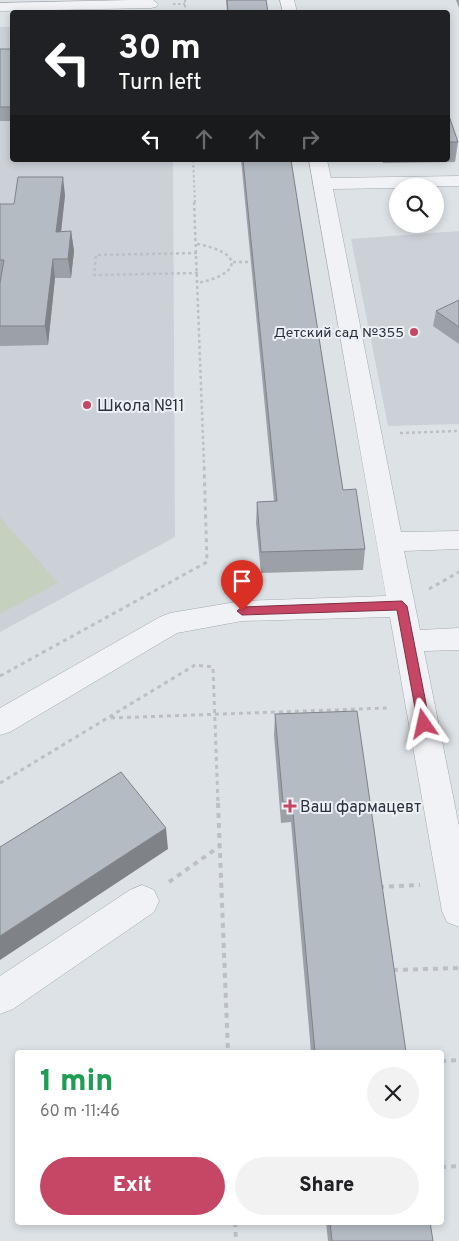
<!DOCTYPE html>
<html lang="en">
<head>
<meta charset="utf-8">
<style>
  body { margin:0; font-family:Overpass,sans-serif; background:#f2f2f2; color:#202124; height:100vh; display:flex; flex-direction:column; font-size:19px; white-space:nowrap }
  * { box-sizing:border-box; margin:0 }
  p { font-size:16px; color:#757577 }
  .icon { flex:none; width:28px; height:28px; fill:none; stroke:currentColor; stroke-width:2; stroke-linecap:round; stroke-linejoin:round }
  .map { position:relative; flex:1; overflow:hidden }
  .panel { position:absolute; left:15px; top:1050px; width:429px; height:175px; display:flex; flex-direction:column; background:#fff; border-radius:5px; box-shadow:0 2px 8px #0003 }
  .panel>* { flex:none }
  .banner { position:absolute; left:10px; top:10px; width:440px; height:152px; border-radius:5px; box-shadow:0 2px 8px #0003; background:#202124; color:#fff; overflow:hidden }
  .buttons { position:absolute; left:389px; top:178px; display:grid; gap:10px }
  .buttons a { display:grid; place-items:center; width:55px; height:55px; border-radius:50%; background:#fff; box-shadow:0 2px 8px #0003; font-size:25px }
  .pin { position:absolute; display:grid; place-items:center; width:42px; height:42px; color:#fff; margin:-51px -21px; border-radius:50% 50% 50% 0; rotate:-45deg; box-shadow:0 0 5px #0007 }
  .pin .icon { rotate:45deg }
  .me { position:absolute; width:55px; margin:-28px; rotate:349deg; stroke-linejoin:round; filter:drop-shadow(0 0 4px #0008) }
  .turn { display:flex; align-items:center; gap:18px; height:105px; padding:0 25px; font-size:22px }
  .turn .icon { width:65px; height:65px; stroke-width:2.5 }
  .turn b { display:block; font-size:35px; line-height:42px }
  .lanes { display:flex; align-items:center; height:48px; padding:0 25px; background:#0003; justify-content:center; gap:25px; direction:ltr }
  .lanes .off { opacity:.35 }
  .round { display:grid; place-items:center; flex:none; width:52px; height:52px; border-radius:26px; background:#f2f2f2 }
  .overview { display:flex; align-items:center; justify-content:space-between; height:85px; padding:0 25px }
  h1 { font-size:30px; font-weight:800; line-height:38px; color:#1e9e55 }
  .primary-button { display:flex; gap:10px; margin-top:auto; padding:10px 25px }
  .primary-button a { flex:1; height:58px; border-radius:30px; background:#c64765; color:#fff; font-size:20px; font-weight:800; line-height:58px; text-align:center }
  .primary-button a+a { background:#f2f2f2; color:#202124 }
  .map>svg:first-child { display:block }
  .built { fill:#ccd1d8 }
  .green { fill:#c5d0bf }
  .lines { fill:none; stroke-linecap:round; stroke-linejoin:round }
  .minor-casing { stroke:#a3a9b0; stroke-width:1 }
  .path-far3 { stroke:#bcc0c5; stroke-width:2; stroke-dasharray:2.5 2.5; stroke-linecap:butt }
  .path-far2 { stroke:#bcc0c5; stroke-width:2.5; stroke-dasharray:3 3; stroke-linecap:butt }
  .path-far1 { stroke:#bcc0c5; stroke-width:3; stroke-dasharray:4 4; stroke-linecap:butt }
  .path { stroke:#bcc0c5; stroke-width:4; stroke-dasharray:5 5; stroke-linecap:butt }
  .minor { fill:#f0f2f5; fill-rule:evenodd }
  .wall { fill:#9ca1a8 }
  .shaded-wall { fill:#7f8388 }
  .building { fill:#b5bbc3; stroke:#7f8388 }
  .route { fill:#c64765; stroke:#812e42 }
  .poi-dot { fill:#c64765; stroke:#edf0f4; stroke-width:2 }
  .labels { text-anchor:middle; stroke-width:4; stroke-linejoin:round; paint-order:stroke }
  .far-poi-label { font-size:14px; fill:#28313c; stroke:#edf0f4; text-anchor:end }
  .poi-label { font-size:16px; fill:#28313c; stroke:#edf0f4; text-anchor:start }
</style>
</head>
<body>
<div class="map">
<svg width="459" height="1241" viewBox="0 0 459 1241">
  <rect width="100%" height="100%" fill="#dde2e6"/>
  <path class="built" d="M0 27H12V160H173L175 537 0 632Z
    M459 231V424L388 426 351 239Z"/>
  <path class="green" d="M0 517 58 583 0 614Z"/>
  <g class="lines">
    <defs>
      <path id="minor" d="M132 0H153L158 4 156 7 151 8 0 11V3Z
        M280 0H294L297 12H283Z
        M309 160H327L331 178 459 176V186H398V188L333 189 401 532 459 531V549L404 551 420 630 459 628V650L424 651 459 826V927L447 922 442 911 390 617 242 621 177 633 10 732 0 735V708L160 617 170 613 242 601 386 596Z
        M142 885 154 890 159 901 154 912 13 1009 0 1014V976L130 890Z"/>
    </defs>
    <use href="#minor" class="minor-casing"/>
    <path class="path-far3" d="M185 0V12
      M173 4H185
      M193 160 195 203"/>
    <path class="path-far2" d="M194 202 204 465
      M197 244C242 252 244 273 198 283
      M197 253 96 255 94 275 198 273
      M233 262H253
      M400 433 459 431"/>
    <path class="path-far1" d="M429 589 459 572
      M0 676 207 562 204 464
      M111 718 387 708
      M0 783 195 665 213 667 218 804"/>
    <path class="path" d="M218 803 228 1052
      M169 882 220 846
      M379 887 420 885
      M393 970 459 968
      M441 1061 459 1060
      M441 1167 459 1166
      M235 1222 236 1241"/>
    <use href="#minor" class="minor"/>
  </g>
  <path class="wall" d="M226 0H266L268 12H227Z
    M456 0H459V8Z
    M0 49H12V121H0Z
    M448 113 458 142 455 162 383 163 382 160H448Z
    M241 160H291L343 490 365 549 363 570 261 573 256 523 257 502 274 501Z
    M65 195 61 232 71 231 74 251 71 278H55L48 345 0 346V204H14Z
    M459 300V344L433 326 436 311Z
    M275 714 406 1052H311L291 822 281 823 274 735Z
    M326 1222H430L433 1241H328Z"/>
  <path class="shaded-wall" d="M63 177 65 195 59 251 56 232Z
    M71 231 74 251 71 278 68 259Z
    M53 259 55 278 48 345 45 326Z
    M166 828 168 849 0 960V936Z"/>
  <path class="building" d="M227 0H266L268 12H228Z
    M0 49H12V107H0Z
    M448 113 458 142H448Z
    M243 160H291L343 490 356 489 365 549 261 552 257 502 277 501Z
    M18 177H63L56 232 71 231 68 259H53L45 326H0V283L4 260H0V204H14Z
    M459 300V327L436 311Z
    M357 711 406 1052H315L292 802H283L275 714Z
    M121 772 166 828 0 936V847Z
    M330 1222H430L433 1241H332Z"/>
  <path class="route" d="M402 601 407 606 430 724 428 728H420L418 724 397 610 242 615 237 611 242 607Z"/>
  <g class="poi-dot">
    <circle cx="414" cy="332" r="5"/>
    <circle cx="87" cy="405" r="5"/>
    <path d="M287.5 798.5h5v5h5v5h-5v5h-5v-5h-5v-5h5z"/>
  </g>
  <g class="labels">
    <g class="far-poi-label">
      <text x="404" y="337">Детский сад №355</text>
    </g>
    <g class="poi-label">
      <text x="97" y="411">Школа №11</text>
      <text x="300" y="812">Ваш фармацевт</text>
    </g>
  </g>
</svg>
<div class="buttons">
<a><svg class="icon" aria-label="search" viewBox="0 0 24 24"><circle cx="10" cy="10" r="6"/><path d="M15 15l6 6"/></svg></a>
</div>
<div class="pin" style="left:242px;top:611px;background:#d93025"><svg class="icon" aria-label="arrive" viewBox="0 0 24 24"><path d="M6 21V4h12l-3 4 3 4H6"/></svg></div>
<svg class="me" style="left:424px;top:724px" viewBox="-20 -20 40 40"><path d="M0-17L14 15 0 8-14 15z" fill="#c64765" stroke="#fff" stroke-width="4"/></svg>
<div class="banner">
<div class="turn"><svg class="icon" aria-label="left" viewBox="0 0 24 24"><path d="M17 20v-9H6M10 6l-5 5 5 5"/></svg><div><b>30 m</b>Turn left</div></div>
<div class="lanes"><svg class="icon" aria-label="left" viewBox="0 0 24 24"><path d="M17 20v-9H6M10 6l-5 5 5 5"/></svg><svg class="icon off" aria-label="ahead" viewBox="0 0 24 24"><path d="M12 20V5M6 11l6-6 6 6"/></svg><svg class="icon off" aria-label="ahead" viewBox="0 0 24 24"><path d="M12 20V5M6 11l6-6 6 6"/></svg><svg class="icon off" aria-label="right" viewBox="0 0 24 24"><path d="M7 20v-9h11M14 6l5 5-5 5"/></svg></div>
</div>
<section class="panel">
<div class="overview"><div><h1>1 min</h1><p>60 m · 11:46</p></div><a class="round"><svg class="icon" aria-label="close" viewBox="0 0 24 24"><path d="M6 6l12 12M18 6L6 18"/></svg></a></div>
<div class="primary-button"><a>Exit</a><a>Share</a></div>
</section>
</div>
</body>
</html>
